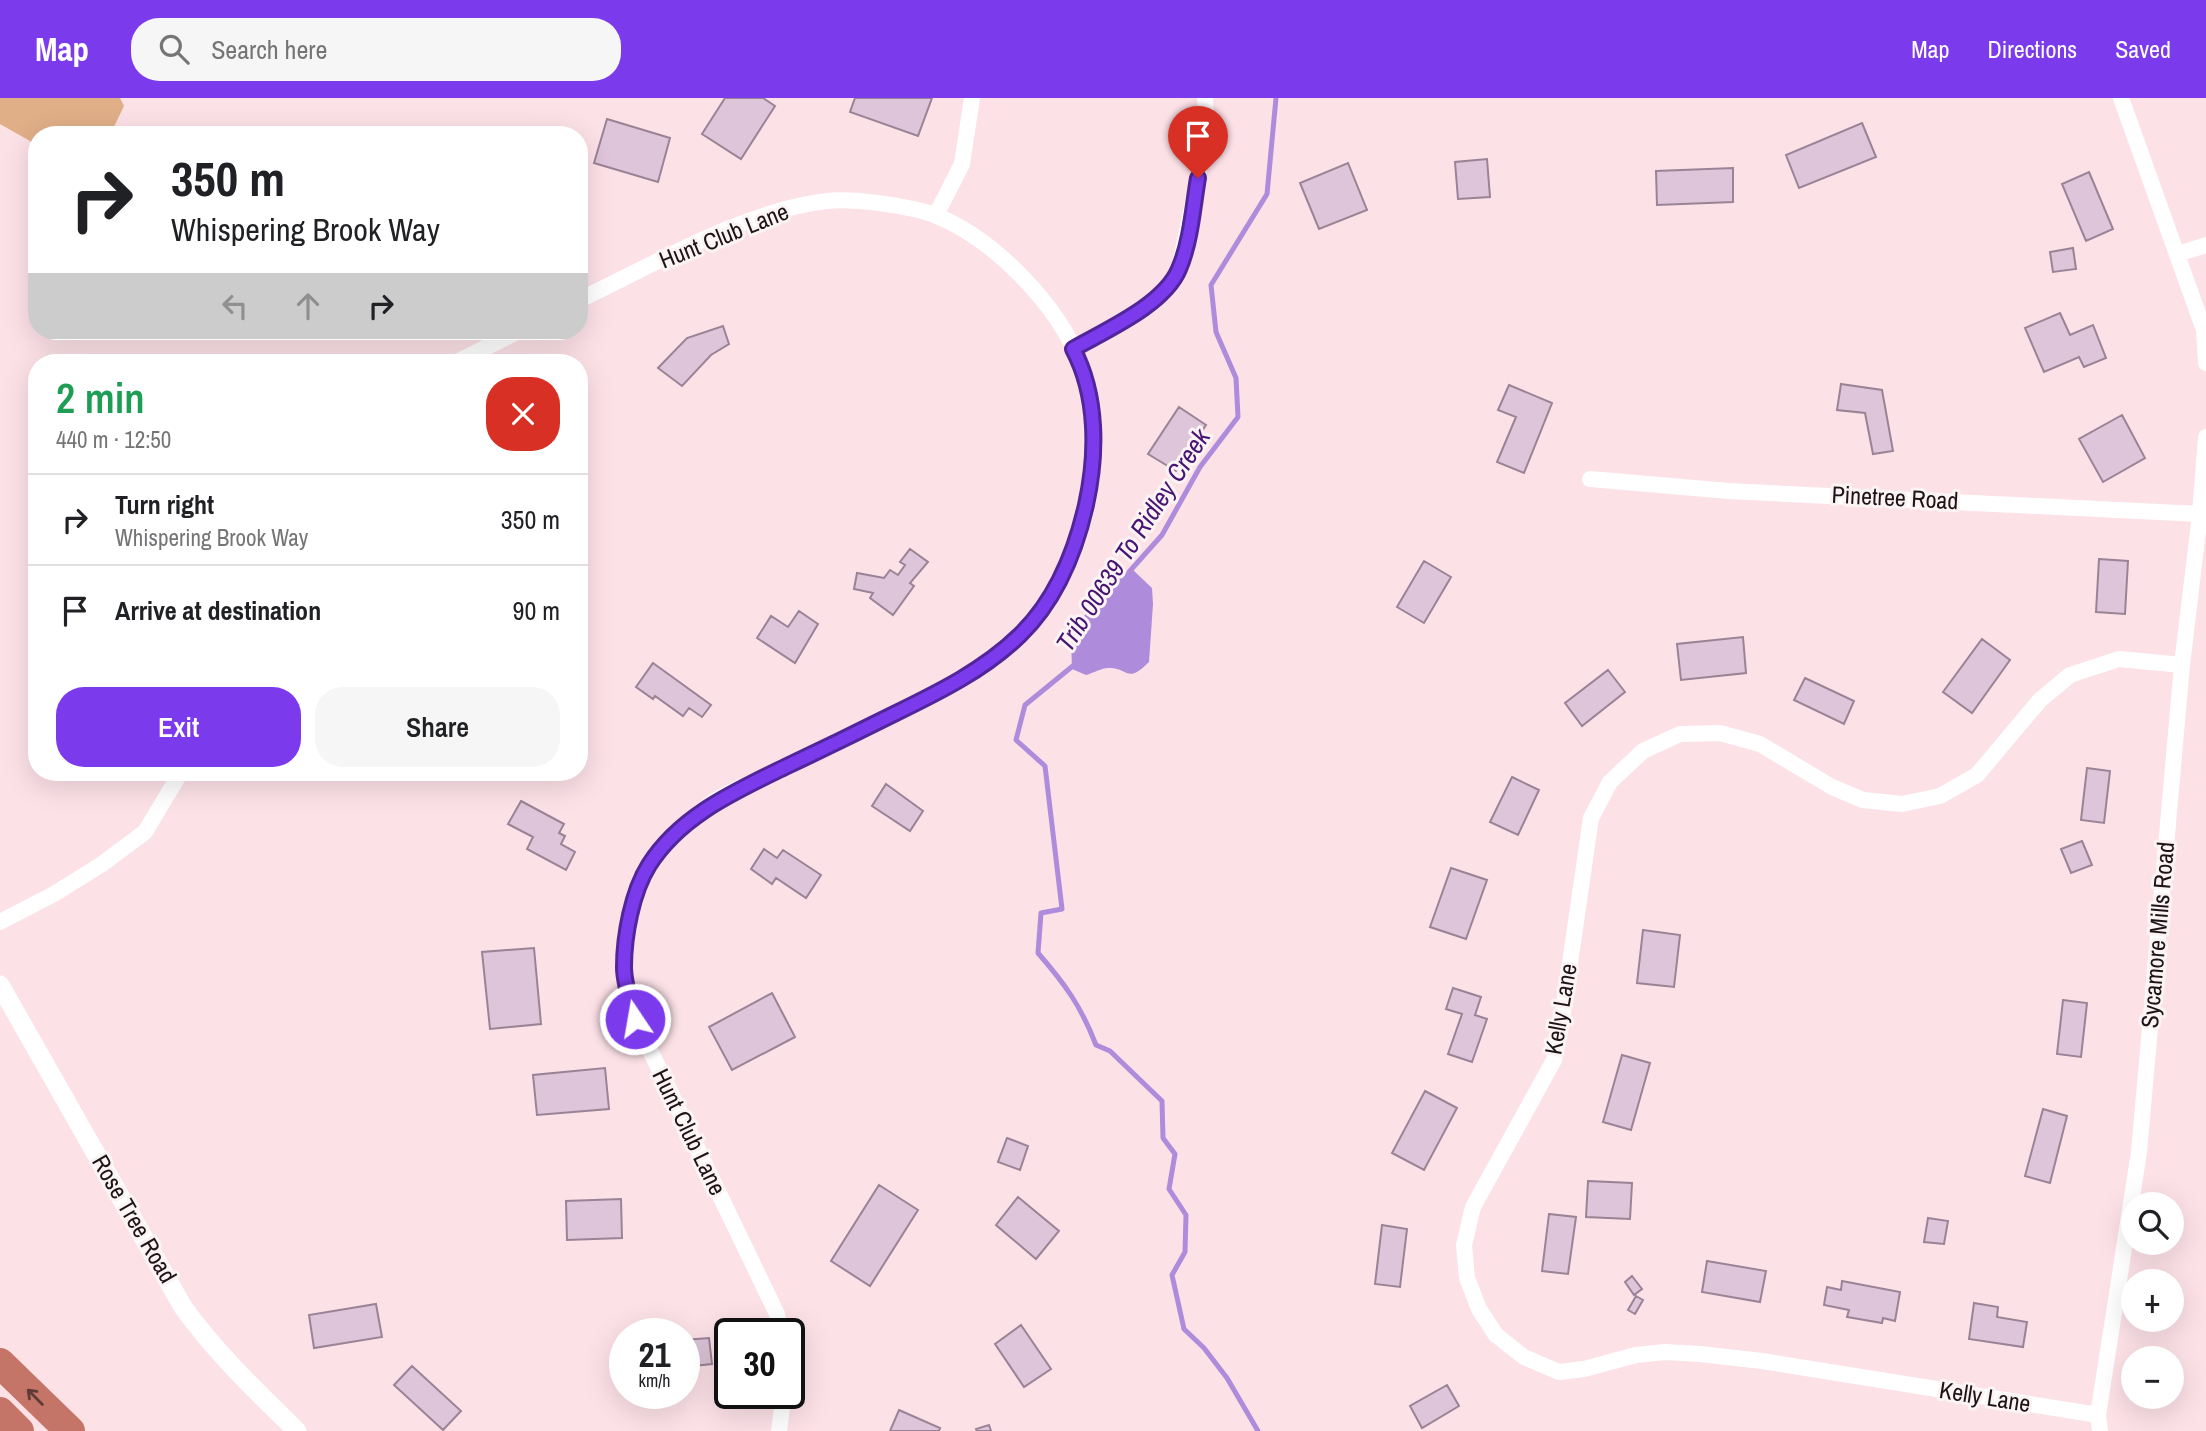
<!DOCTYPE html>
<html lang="en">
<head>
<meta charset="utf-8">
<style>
  body { margin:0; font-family:"Archivo Narrow",sans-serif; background:#f6f6f6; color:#202124; height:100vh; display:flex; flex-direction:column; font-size:26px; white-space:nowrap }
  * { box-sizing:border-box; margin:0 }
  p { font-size:23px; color:#757577 }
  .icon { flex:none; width:38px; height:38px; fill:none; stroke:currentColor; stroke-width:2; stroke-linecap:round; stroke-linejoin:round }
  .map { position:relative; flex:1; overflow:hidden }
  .details { position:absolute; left:28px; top:256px; width:560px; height:427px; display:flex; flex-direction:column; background:#fff; border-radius:28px; box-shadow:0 7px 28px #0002 }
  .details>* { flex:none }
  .guide { position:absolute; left:28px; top:28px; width:560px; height:214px; border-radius:28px; box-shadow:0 7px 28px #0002; background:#fff; color:#202124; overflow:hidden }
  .controls { position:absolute; left:2121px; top:1094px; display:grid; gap:14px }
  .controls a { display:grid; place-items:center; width:63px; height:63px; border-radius:50%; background:#fff; box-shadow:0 7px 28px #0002; font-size:35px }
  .speed { position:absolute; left:609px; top:1220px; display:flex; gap:14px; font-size:35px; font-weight:700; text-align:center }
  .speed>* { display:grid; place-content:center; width:91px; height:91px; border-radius:50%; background:#fff; box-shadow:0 7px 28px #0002; line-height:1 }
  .speed small { font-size:18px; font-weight:400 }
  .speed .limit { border:4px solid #111; border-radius:10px; background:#fff; color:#111 }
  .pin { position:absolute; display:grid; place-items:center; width:60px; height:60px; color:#fff; margin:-72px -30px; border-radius:50% 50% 50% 0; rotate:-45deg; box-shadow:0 0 7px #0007 }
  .pin .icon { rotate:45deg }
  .me { position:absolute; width:77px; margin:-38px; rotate:348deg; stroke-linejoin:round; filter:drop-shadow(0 0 5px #0008) }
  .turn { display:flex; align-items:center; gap:24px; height:147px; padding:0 28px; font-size:32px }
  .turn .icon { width:91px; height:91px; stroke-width:2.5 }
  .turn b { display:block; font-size:49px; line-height:60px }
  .lanes { display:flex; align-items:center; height:66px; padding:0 28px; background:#0003; justify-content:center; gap:35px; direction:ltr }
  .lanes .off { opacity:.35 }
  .round { display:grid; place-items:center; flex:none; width:74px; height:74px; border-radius:28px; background:#f6f6f6 }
  .overview { display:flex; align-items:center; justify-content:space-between; height:119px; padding:0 28px }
  h1 { font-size:42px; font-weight:600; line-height:52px; color:#1e9e55 }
  .action { display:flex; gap:14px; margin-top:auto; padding:14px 28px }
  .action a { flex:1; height:80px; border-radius:28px; background:#7c3aed; color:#fff; font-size:28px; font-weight:600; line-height:80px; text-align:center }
  .action a+a { background:#f6f6f6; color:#202124 }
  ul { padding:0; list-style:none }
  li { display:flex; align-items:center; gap:21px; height:91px; padding:0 28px; border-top:2px solid #e0e0e0 }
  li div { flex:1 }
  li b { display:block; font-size:26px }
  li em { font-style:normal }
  header { display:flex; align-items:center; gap:42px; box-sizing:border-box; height:98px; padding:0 35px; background:#7c3aed; color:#fff }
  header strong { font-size:33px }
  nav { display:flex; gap:38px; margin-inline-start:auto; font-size:24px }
  .search { width:490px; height:63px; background:#f6f6f6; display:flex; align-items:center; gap:18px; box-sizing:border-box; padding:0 24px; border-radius:28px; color:#757577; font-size:26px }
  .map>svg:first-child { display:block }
  .green { fill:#e0af88 }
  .water { fill:#ae8bdb }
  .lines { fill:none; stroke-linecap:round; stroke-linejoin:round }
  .stream { stroke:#ae8bdb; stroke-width:5 }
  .building { fill:#dec5d9; stroke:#9b8396; stroke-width:2 }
  .minor { stroke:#fff; stroke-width:16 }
  .tertiary { stroke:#fff; stroke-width:19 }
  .motorway { stroke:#c47567; stroke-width:30 }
  .oneway { stroke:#603a36 }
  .route-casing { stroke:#51269a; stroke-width:18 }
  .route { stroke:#7c3aed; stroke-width:12 }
  .labels { text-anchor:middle; stroke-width:6; stroke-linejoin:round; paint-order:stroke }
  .street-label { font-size:24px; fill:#1e1316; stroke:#fbf4f5 }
  .water-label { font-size:26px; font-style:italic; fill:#481473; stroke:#fbf4f5 }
</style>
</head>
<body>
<header>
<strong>Map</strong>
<div class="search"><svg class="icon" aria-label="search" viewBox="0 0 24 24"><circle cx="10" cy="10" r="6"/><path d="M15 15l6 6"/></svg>Search here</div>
<nav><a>Map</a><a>Directions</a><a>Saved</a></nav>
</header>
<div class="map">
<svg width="2206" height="1333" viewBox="0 0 2206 1333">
  <rect width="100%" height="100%" fill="#fce1e7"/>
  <path class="green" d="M0 0H120L124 8 110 37H37V47L0 26Z"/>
  <path class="water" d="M1132 471 1152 490 1153 506 1149 564C1126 587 1129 569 1108 570 1102 570 1093 575 1086 577L1072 571 1071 539 1101 491Z"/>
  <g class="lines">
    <path class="stream" d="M1129 474 1162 437 1200 369 1238 319 1236 280 1216 234 1211 187 1267 96 1276 0
      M1074 567 1025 607 1016 642 1045 668 1062 811 1041 815 1038 855C1065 886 1081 908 1096 947L1110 953 1162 1003 1163 1040 1175 1056 1169 1091 1186 1117 1185 1154 1172 1177 1184 1231 1204 1250 1227 1280 1258 1333"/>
  </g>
  <path class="building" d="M725 0H763L775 8 741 61 702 36Z
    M855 0H932L918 38 850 14Z
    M607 21 670 40 658 84 594 65Z
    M1862 25 1876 59 1799 90 1786 57Z
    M1487 61 1490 99 1458 101 1455 64Z
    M1348 65 1367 112 1319 131 1300 85Z
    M1733 70V104L1657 107 1656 73Z
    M2089 74 2113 131 2086 143 2062 86Z
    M2073 150 2076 171 2053 174 2050 154Z
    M2060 215 2070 237 2093 227 2106 260 2084 269 2079 259 2044 274 2025 230Z
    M723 228 729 246 711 257 682 288 658 270 687 240Z
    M1841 286 1882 292 1893 353 1873 356 1865 315 1837 312Z
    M1509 287 1552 305 1524 375 1497 364 1516 319 1498 312Z
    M1179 309 1206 327 1176 373 1148 356Z
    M2122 317 2145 360 2103 384 2079 341Z
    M910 451 928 464 910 485 914 488 893 517 870 500 873 495 854 491 857 475 884 480 890 472 898 477 905 467 900 464Z
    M2099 461 2128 463 2125 516 2096 514Z
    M1424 463 1451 479 1424 525 1397 509Z
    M799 513 818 526 795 565 757 540 771 518 788 529Z
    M1743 539 1746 575 1681 582 1677 546Z
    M1982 541 2010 562 1972 615 1943 594Z
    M653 565 711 607 702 619 689 610 683 618 655 598 653 601 636 589Z
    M1608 572 1625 594 1582 628 1565 605Z
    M1805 580 1854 603 1844 626 1794 602Z
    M2087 670 2110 673 2104 725 2081 722Z
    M1512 679 1539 692 1518 737 1490 724Z
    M886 686 923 713 910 733 872 708Z
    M521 703 564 726 559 735 565 738 561 746 575 754 566 772 527 751 533 739 508 726Z
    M2082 743 2092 767 2071 775 2061 751Z
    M764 751 777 760 783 752 821 777 806 800 776 780 772 786 751 771Z
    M1451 770 1487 782 1466 841 1430 829Z
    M1643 832 1680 837 1674 889 1637 885Z
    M534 850 541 926 490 931 482 854Z
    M1453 890 1481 899 1475 917 1487 921 1472 964 1448 956 1462 916 1446 911Z
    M772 895 795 939 732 972 709 929Z
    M2063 902 2087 905 2081 959 2057 956Z
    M1622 957 1650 965 1631 1032 1603 1024Z
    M605 970 609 1011 537 1017 533 977Z
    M1425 993 1457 1010 1424 1072 1392 1055Z
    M2043 1011 2067 1018 2050 1085 2025 1078Z
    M1007 1040 1028 1048 1020 1072 998 1064Z
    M1588 1083 1632 1085 1630 1121 1586 1119Z
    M879 1087 918 1112 870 1188 831 1163Z
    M1018 1099 1059 1133 1036 1161 996 1127Z
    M621 1101 622 1140 567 1142 566 1103Z
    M1549 1116 1576 1119 1568 1176 1542 1173Z
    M1928 1120 1948 1123 1944 1146 1924 1144Z
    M1382 1127 1407 1131 1400 1189 1375 1186Z
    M1707 1163 1766 1173 1760 1204 1702 1194Z
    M1632 1178 1642 1191 1634 1197 1625 1184Z
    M1842 1183 1900 1194 1895 1223 1883 1220 1882 1225 1847 1219 1849 1212 1824 1207 1827 1189 1841 1192Z
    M1636 1198 1643 1202 1635 1216 1628 1212Z
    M1974 1205 1998 1209 1997 1219 2027 1224 2023 1249 1969 1241Z
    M376 1206 382 1239 314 1250 309 1217Z
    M1021 1227 1051 1271 1024 1289 995 1246Z
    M709 1240 712 1266 684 1269V1242Z
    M412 1268 461 1313 443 1332 394 1287Z
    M1447 1287 1459 1308 1422 1330 1410 1308Z
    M899 1312 940 1330 939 1333H890Z
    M989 1327 991 1333H977L976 1331Z"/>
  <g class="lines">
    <path class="minor" d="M2121 0 2204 232 2206 265
      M936 117 962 66 972 0
      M2178 156 2206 147
      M579 202C653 167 746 112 827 103 854 100 912 108 937 118 995 142 1057 206 1080 264 1100 315 1097 388 1078 439 1065 475 1047 507 1022 535 988 573 936 596 890 618 855 635 819 653 783 670 761 681 737 690 716 702 694 717 660 746 647 770 632 799 622 837 624 870 625 887 631 905 635 921L777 1216 780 1236
      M1073 251 1125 222 1163 195 1179 171 1198 80 1206 24 1205 0
      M457 264 519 233
      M1590 381 1729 393 2200 416
      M0 824 54 796 102 766 145 734 181 674
      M2098 1317 1762 1263 1700 1256 1665 1254 1636 1257 1584 1271 1559 1274 1524 1259 1496 1237 1479 1211 1467 1180 1464 1147 1473 1109 1554 962 1561 927 1591 720 1610 684 1643 653 1680 636 1720 635 1760 646 1832 689 1863 702 1902 706 1940 698 1977 677 2040 602 2070 577 2119 561 2182 567
      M779 1333 784 1295
      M2100 1333 2098 1317 2139 1054 2182 567 2200 416 2206 339"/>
    <path class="tertiary" d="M0 887 183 1209C216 1255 257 1294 297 1333"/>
    <path class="motorway" d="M0 1265 70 1333
      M0 1314 19 1333"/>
  </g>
  <defs><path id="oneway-shaft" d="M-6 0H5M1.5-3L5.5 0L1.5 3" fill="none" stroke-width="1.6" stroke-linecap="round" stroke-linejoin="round" transform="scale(1.75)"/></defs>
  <use class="oneway" href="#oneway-shaft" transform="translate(35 1299) rotate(-135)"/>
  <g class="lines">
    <defs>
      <path id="route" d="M635 921C631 905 624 886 624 869 624 838 632 794 649 767 680 718 734 694 785 669 821 652 858 634 894 616 939 594 984 572 1020 537 1055 503 1075 455 1086 407 1097 357 1098 298 1073 251 1106 232 1164 207 1179 171 1191 143 1193 109 1198 80"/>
    </defs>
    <use href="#route" class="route-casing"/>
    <use href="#route" class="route"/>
  </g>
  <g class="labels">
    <g class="street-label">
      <text transform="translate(724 138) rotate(-22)" y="8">Hunt Club Lane</text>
      <text transform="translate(1895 400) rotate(3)" y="8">Pinetree Road</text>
      <text transform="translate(2158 837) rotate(-85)" y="8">Sycamore Mills Road</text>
      <text transform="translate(1561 911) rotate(-80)" y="8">Kelly Lane</text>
      <text transform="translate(689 1034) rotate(64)" y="8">Hunt Club Lane</text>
      <text transform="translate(134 1121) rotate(60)" y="8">Rose Tree Road</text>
      <text transform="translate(1985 1299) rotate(9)" y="8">Kelly Lane</text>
    </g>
    <g class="water-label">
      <text transform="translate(1133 442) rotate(-57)" y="9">Trib 00639 To Ridley Creek</text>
    </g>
  </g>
</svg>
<div class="controls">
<a><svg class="icon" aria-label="search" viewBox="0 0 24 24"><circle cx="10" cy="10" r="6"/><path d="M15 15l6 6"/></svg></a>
<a>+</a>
<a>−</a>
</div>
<div class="speed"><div>21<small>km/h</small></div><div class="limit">30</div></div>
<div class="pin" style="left:1198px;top:80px;background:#d93025"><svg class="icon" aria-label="arrive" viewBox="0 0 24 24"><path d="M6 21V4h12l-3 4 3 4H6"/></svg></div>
<svg class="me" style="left:635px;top:921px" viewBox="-20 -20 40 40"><circle r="17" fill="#7c3aed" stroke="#fff" stroke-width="3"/><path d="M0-11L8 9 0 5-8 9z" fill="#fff"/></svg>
<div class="guide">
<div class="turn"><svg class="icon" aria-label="right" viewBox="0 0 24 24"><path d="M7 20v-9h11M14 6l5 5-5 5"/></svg><div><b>350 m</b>Whispering Brook Way</div></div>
<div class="lanes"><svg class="icon off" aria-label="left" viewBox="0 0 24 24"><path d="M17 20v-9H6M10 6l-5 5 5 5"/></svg><svg class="icon off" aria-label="ahead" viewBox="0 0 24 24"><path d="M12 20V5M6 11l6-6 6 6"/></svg><svg class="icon" aria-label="right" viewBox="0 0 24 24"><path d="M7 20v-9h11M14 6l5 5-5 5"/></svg></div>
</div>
<section class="details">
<div class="overview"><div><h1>2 min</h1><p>440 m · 12:50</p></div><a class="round" style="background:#d93025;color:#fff"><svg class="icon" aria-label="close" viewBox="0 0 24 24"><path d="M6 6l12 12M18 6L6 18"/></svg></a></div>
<ul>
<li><svg class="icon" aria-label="right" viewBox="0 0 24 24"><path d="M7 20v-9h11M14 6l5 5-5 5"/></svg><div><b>Turn right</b><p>Whispering Brook Way</p></div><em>350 m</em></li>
<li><svg class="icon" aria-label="arrive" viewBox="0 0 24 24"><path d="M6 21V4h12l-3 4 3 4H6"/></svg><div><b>Arrive at destination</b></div><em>90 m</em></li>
</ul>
<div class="action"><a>Exit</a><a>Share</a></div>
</section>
</div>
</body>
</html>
